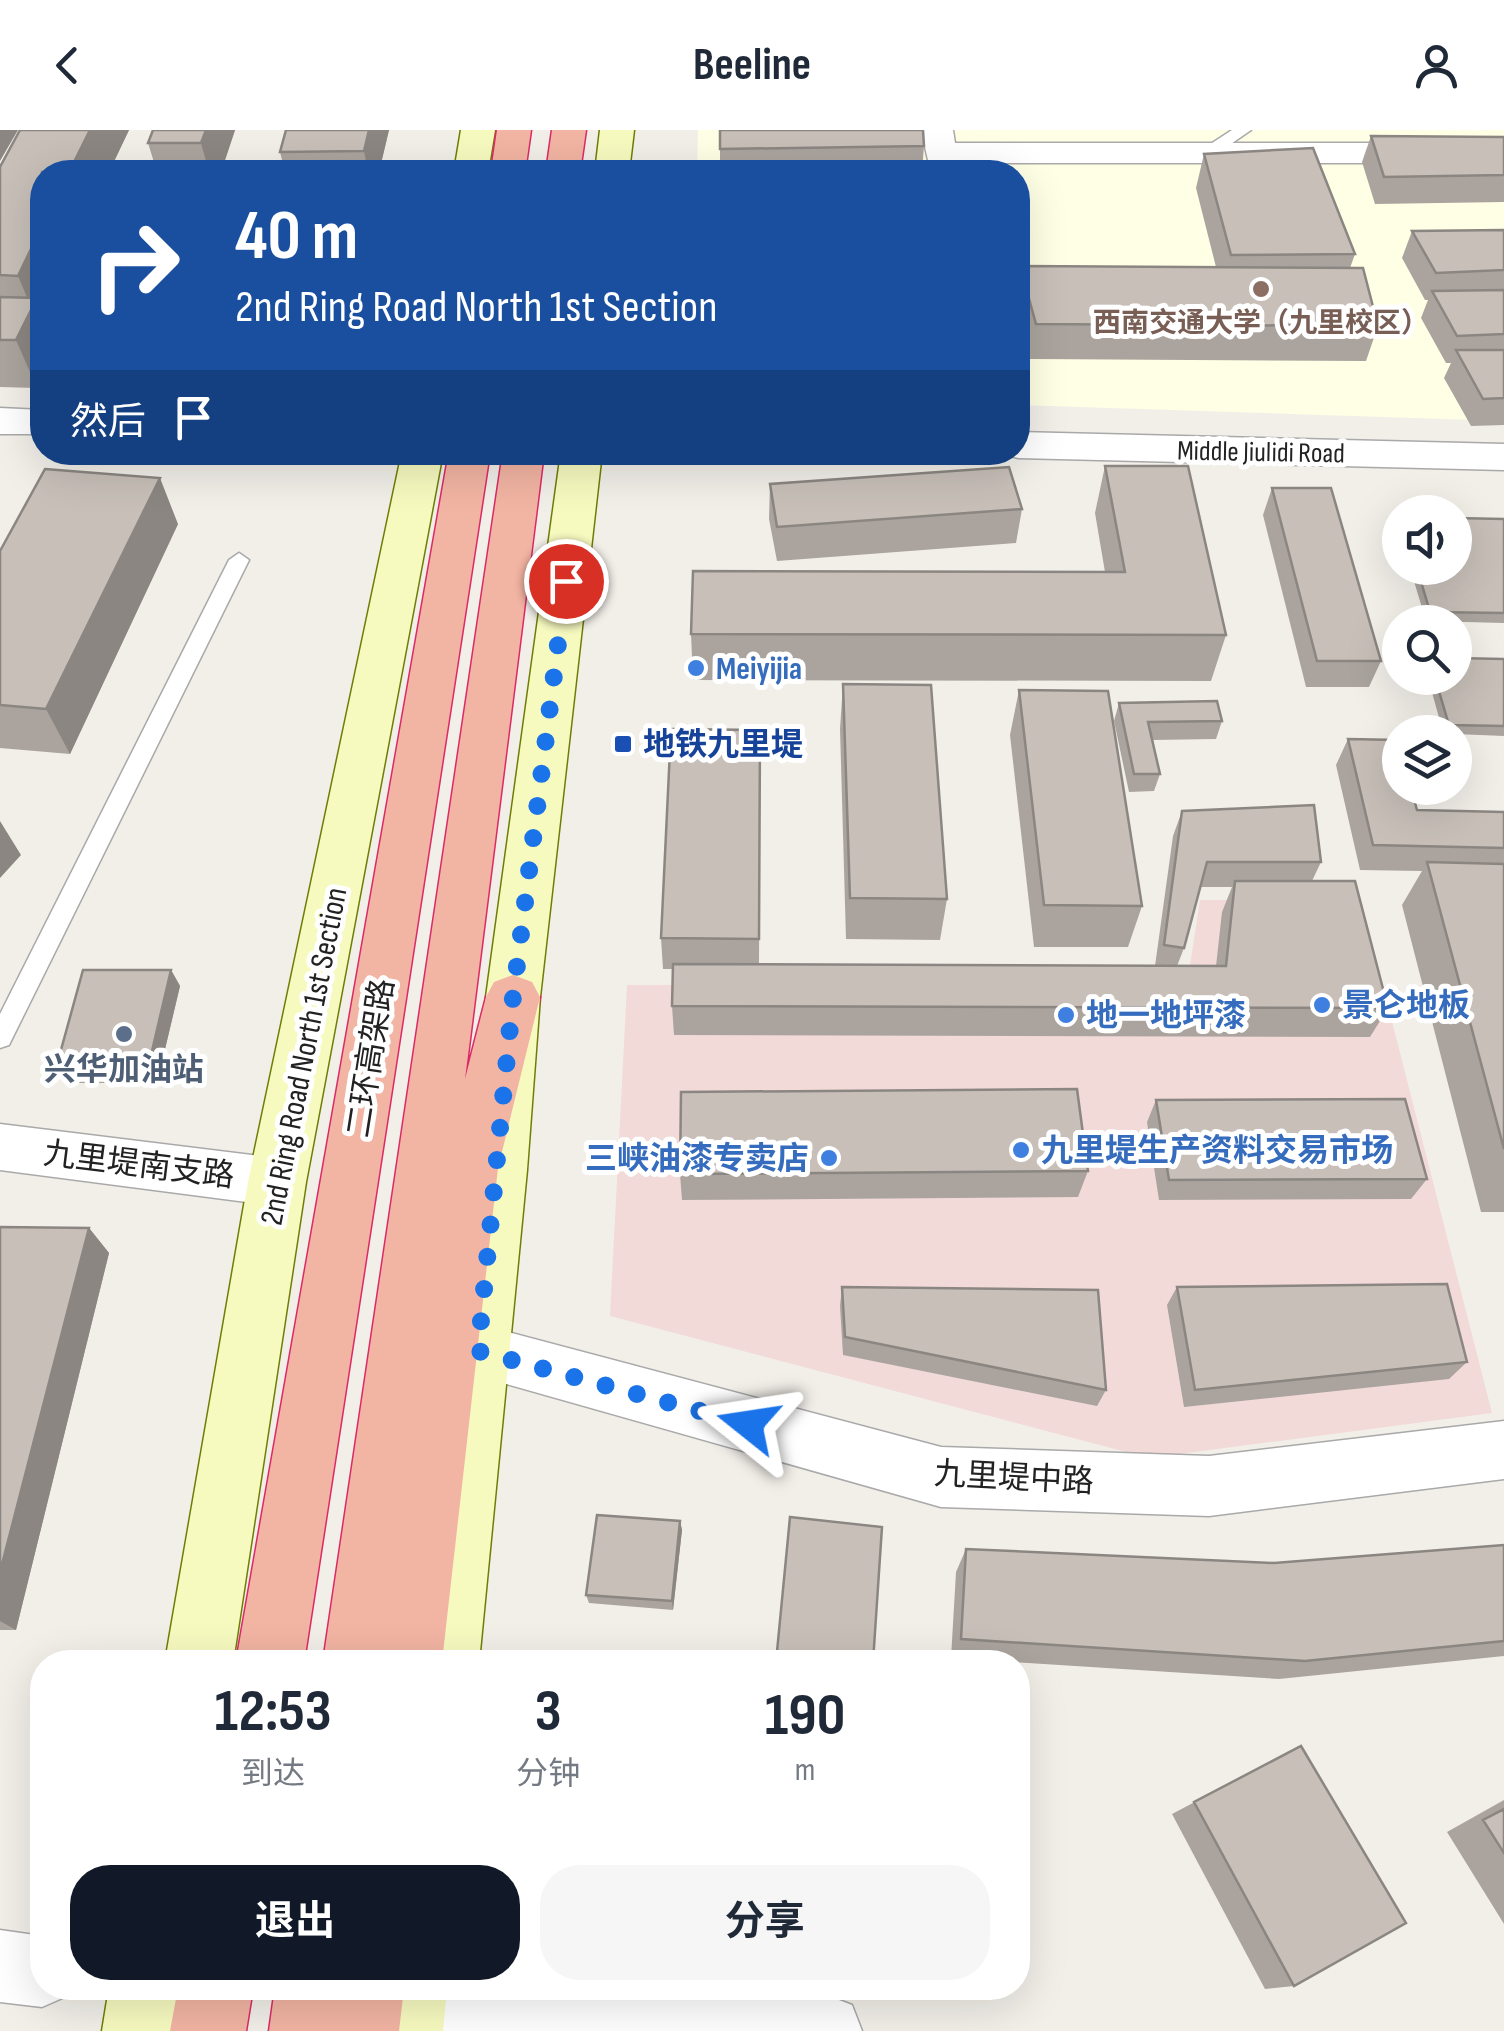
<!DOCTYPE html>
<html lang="zh">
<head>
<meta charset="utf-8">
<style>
  body { margin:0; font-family:"Sofia Sans Condensed","Noto Sans SC",sans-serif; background:#f6f6f7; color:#1f2937; height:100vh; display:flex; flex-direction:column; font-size:38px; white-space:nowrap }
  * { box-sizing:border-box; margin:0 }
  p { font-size:32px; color:#747a83 }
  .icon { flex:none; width:55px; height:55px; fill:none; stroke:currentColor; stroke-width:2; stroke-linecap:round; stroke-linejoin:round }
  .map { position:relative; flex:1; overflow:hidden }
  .details { position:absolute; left:30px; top:1520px; width:1000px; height:350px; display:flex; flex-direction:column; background:#fff; border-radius:40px; box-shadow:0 10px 40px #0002 }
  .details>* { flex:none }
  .hud { position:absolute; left:30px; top:30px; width:1000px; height:305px; border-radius:40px; box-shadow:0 10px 40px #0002; background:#1a4fa0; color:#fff; overflow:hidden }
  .controls { position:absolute; left:1382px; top:365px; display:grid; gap:20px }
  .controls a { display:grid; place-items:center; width:90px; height:90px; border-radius:50%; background:#fff; box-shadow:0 10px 40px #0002; font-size:50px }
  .pin { position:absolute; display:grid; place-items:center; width:85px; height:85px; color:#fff; margin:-42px; border:5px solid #fff; border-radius:50%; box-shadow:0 2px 10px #0007 }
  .me { position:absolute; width:110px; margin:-55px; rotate:285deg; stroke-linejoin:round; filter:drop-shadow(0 0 8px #0008) }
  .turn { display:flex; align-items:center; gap:35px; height:210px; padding:0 40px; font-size:45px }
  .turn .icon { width:130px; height:130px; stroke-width:2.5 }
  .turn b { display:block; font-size:70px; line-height:85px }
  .then { display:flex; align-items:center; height:95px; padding:0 40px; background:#0003; gap:20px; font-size:38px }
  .eta { display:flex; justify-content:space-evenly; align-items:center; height:170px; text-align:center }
  .eta b { font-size:60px; font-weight:700; line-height:70px }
  .primary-button { display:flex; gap:20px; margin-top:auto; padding:20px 40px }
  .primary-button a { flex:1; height:115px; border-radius:40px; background:#111827; color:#fff; font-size:40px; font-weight:700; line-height:115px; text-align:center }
  .primary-button a+a { background:#f6f6f7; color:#1f2937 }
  header { display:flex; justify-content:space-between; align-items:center; height:130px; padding:0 40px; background:#fff; font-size:45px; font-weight:700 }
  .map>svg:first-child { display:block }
  .commercial { fill:#f2dad9 }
  .education { fill:#ffffe5 }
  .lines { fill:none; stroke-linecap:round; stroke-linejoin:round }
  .service-casing { stroke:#a9a9a9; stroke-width:3 }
  .minor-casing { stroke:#a9a9a9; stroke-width:3 }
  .tertiary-casing { stroke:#a9a9a9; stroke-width:3 }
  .secondary-casing { stroke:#707d05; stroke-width:3 }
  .trunk-casing { stroke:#dc2a67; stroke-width:3 }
  .service { fill:#fff; fill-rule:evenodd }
  .minor { fill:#fff; fill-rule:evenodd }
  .tertiary { fill:#fff; fill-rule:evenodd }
  .secondary { fill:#f7fabf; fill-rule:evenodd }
  .trunk { fill:#f2b4a3; fill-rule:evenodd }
  .wall { fill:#aba49e; fill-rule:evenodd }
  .shaded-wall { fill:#8b8681 }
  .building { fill:#c7bfb8; stroke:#8b8681; stroke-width:2.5 }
  .route { stroke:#1a73e8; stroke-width:18; stroke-dasharray:0 32.4 }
  .education-dot { fill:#8d6e63; stroke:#fff; stroke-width:4 }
  .shop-dot { fill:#3f7fe0; stroke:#fff; stroke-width:4 }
  .transit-dot { fill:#1a4fb4; stroke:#fff; stroke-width:4 }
  .service-dot { fill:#5c6f8a; stroke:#fff; stroke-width:4 }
  .labels { text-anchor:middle; stroke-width:10; stroke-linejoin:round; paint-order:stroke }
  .far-education-label { font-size:28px; font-weight:bold; fill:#785e54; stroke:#fff }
  .far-street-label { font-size:28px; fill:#222; stroke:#fff }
  .shop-label { font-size:32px; font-weight:bold; fill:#366cbe; stroke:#fff; text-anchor:start }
  .transit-label { font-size:32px; font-weight:bold; fill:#164399; stroke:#fff; text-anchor:start }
  .street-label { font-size:32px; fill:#222; stroke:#fff }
  .service-label { font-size:32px; font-weight:bold; fill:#4e5e75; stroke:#fff }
</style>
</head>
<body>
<header><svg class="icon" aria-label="back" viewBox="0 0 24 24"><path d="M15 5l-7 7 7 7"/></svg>Beeline<svg class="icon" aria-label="person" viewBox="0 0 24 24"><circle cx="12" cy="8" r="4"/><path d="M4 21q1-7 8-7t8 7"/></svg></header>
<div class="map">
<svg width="1504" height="1901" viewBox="0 0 1504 1901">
  <rect width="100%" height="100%" fill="#f2efe9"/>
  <path class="commercial" d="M1200 770H1361L1492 1283 1149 1328 610 1186 627 855 1187 854Z"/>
  <path class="education" d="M698 0H1504V291L1018 275V42H697Z"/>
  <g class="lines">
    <defs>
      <path id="service" d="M1232 0H1251L1212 27H1200V21Z
        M239 423 249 430 9 915 0 918V884L229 430Z"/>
      <path id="minor" d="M921 0H953L955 13H1504V33H940L928 30Z
        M0 994 277 1028 296 1035 304 1052 296 1069 277 1076 0 1040Z
        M478 1194 941 1317 1209 1326 1504 1291V1349L1209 1386 941 1377 457 1240 449 1221 457 1202Z
        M0 1800 42 1806V1858H71L67 1866 42 1877 0 1872Z
        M376 1858H742L826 1865 852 1875 862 1901H409L384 1890 373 1865Z"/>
      <path id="tertiary" d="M0 278 42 280V304H0Z
        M1018 302 1504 314V340L1018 328 1004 324 1018 322Z"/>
      <path id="secondary" d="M461 0H495L488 42H454Z
        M600 0H634L629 42H595Z
        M402 322H443L306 1052 233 1532H165L248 1052Z
        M561 322H602L540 867 527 1040 479 1532H411L471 1040 486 867Z
        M109 1858H184L178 1901H102Z
        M372 1858H447L443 1901H367Z"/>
      <path id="trunk" d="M497 0H531L525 42H491Z
        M552 0H586L580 42H546Z
        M449 322H490L304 1532H236Z
        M503 322H544L465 949 486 867 494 852 513 845 532 852 540 867 498 1038 442 1532H323Z
        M178 1858H253L246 1901H170Z
        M275 1858H404L399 1901H269Z"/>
    </defs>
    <use href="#service" class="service-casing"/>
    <use href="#minor" class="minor-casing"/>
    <use href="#tertiary" class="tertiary-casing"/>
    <use href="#secondary" class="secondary-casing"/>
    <use href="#trunk" class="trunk-casing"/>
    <use href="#service" class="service"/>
    <use href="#minor" class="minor"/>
    <use href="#tertiary" class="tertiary"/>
    <use href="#secondary" class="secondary"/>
    <use href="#trunk" class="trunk"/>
  </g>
  <path class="wall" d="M20 0H129L109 42H42L37 258 0 257V37Z
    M153 0H235L221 42H157L148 13Z
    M286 0H389L379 42H285L280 22Z
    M720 0 924 16 922 42H720Z
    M1371 6 1504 7V72L1375 74 1362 32Z
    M1204 24 1355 124 1350 138 1378 196 1366 231 1030 229 1018 182V153L1020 136 1216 137 1196 58Z
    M1504 100V295L1471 296 1444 248 1451 233H1446L1421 188 1428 170H1425L1402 128 1412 101Z
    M1105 336 1226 505 1211 551 693 550 691 504 1105 442 1095 383Z
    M770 354 1022 379 1016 413 777 431 769 389Z
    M1272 358 1381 531 1369 557H1306L1263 385Z
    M1504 389V493L1426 491 1410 438H1455Z
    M178 394 70 624 0 618V421Z
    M1504 529V606L1455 604V602H1443L1428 548H1455Z
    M843 554 947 769 940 810 846 809 840 599Z
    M1019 560 1142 776 1128 817H1034L1010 605Z
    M1119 573 1222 591 1216 609 1152 610 1160 644 1154 661 1129 662 1114 591Z
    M760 600 759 835 1155 836 1173 706 1182 681 1321 732 1312 751 1388 878 1370 907 674 905 672 876 673 839H663L661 808ZM1200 757H1232L1222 782 1216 836H1177L1184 818Z
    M1348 609 1417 680 1504 682V1082H1481L1402 775 1422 741 1360 740 1336 635Z
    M171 840 180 856 157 953H67L56 938Z
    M1156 970 1427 1049 1411 1069 1159 1070 1147 992Z
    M1088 1041 1078 1067 682 1070 680 1044Z
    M0 1097 89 1098 109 1123 16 1500H0Z
    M842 1157 1106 1260 1097 1276 843 1225 840 1176Z
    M1177 1157 1467 1232 1449 1249 1184 1277 1167 1175Z
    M680 1391 682 1400 673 1480 589 1473 586 1465Z
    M1504 1415V1526L1279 1549 951 1528 956 1442 966 1419 1274 1433Z
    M1301 1616 1294 1856 1265 1859 1172 1684Z
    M1504 1670V1794L1447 1702Z"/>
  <path class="shaded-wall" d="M0 0H18L0 31Z
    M90 0H129L109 42H69Z
    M206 0H235L221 42H209L201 13Z
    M369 0H389L379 42H368L364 21Z
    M42 96V245L37 258 16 210 32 179 18 146Z
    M160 348 178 394 70 624 46 579Z
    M0 691 21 725 0 748Z
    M171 840 180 856 157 953 148 938Z
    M89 1098 109 1123 16 1500 0 1491V1442Z
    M680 1391 682 1400 673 1480 672 1471Z"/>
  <path class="building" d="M20 0H90L69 42H42V96L18 146 0 145V37Z
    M153 0H206L201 13H148Z
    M286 0H369L364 21 280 22Z
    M720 0H923L924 16 720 19Z
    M1371 6 1504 7V45L1384 47Z
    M1313 18 1355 124 1231 125 1204 24Z
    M1504 100V140L1436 143 1412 101Z
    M1020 136 1363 138 1378 196 1036 194Z
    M1504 160V204L1457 206 1432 161Z
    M0 167 37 168 16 210H0Z
    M1456 220H1504V268L1483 269Z
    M1105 336H1188L1226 505 691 504 693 441 1125 442Z
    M1009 337 1022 379 777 397 770 354Z
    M45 339 160 348 46 579 0 575V421Z
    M1272 358H1331L1381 531H1317Z
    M1455 388 1504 389V483L1430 482 1417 438H1455Z
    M1455 528 1504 529V596L1449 595 1435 548H1455Z
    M843 554 931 555 947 769 850 768Z
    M1019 560 1108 561 1142 776 1044 775Z
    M1217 571 1222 591 1148 592 1160 644H1134L1119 573Z
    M671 599 760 600 759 809 661 808Z
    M1348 609 1398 610 1400 617V658H1411L1417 680 1504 682V718L1373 715Z
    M1314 675 1321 732H1207L1184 818 1164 815 1182 681Z
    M1427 732 1504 734V1019Z
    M1235 751H1355L1388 878 672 876 673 834 1226 836Z
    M83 840H171L148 938H56Z
    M1077 959 1088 1041 680 1044 681 962Z
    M1405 969 1427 1049 1169 1050 1156 970Z
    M0 1097 89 1098 0 1442Z
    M1447 1154 1467 1232 1195 1260 1177 1157Z
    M842 1157 1098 1160 1106 1260 845 1207Z
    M597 1385 680 1391 672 1471 586 1465Z
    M790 1387 882 1397 873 1532H776Z
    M1504 1415V1511L1305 1531 961 1509 966 1419 1274 1433Z
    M1301 1616 1406 1793 1294 1856 1194 1672Z
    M1504 1679V1723L1483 1690Z"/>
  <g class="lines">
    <path class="route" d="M566 451 513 867 478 1221 748 1294"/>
  </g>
  <circle class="education-dot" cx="1261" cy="159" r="10"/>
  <g class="shop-dot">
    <circle cx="696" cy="538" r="10"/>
    <circle cx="1322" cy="875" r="10"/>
    <circle cx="1066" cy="885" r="10"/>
    <circle cx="1021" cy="1020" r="10"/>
    <circle cx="829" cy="1028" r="10"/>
  </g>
  <rect class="transit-dot" x="613" y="604" width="20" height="20" rx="5"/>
  <circle class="service-dot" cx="124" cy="904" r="10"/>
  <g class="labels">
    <g class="far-education-label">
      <text x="1261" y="202">西南交通大学（九里校区）</text>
    </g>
    <g class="far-street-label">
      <text transform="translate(1261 321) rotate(1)" y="10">Middle Jiulidi Road</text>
    </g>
    <g class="shop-label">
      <text x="716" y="549">Meiyijia</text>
      <text x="1342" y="886">景仑地板</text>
      <text x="1086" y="896">地一地坪漆</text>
      <text x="1041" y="1031">九里堤生产资料交易市场</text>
      <text x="809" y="1039" text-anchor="end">三峡油漆专卖店</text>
    </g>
    <g class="transit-label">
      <text x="643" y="625">地铁九里堤</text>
    </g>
    <g class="street-label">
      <text transform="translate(303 926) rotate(-79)" y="11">2nd Ring Road North 1st Section</text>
      <text transform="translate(370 928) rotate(-81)" y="11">二环高架路</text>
      <text transform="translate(139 1034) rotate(7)" y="11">九里堤南支路</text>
      <text transform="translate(1014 1347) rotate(3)" y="11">九里堤中路</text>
    </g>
    <g class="service-label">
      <text x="124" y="950">兴华加油站</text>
    </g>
  </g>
</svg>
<div class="controls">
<a><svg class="icon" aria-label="sound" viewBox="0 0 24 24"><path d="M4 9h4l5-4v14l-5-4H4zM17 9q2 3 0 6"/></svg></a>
<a><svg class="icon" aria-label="search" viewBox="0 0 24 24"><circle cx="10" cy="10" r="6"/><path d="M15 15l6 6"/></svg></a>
<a><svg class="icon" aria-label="layers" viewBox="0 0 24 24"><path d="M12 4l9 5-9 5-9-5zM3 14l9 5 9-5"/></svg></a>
</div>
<div class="pin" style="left:566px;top:451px;background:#d93025"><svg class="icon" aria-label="arrive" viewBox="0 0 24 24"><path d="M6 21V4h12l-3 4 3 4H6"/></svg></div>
<svg class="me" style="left:748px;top:1294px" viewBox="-20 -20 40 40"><path d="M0-17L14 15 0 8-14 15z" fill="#1a73e8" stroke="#fff" stroke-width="4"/></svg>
<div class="hud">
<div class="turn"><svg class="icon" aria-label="right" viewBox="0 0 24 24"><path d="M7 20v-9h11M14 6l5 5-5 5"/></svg><div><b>40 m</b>2nd Ring Road North 1st Section</div></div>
<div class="then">然后<svg class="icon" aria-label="arrive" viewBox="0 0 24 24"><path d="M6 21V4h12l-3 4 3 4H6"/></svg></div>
</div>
<section class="details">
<div class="eta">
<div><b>12:53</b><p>到达</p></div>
<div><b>3</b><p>分钟</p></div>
<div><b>190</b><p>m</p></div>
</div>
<div class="primary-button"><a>退出</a><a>分享</a></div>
</section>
</div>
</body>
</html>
